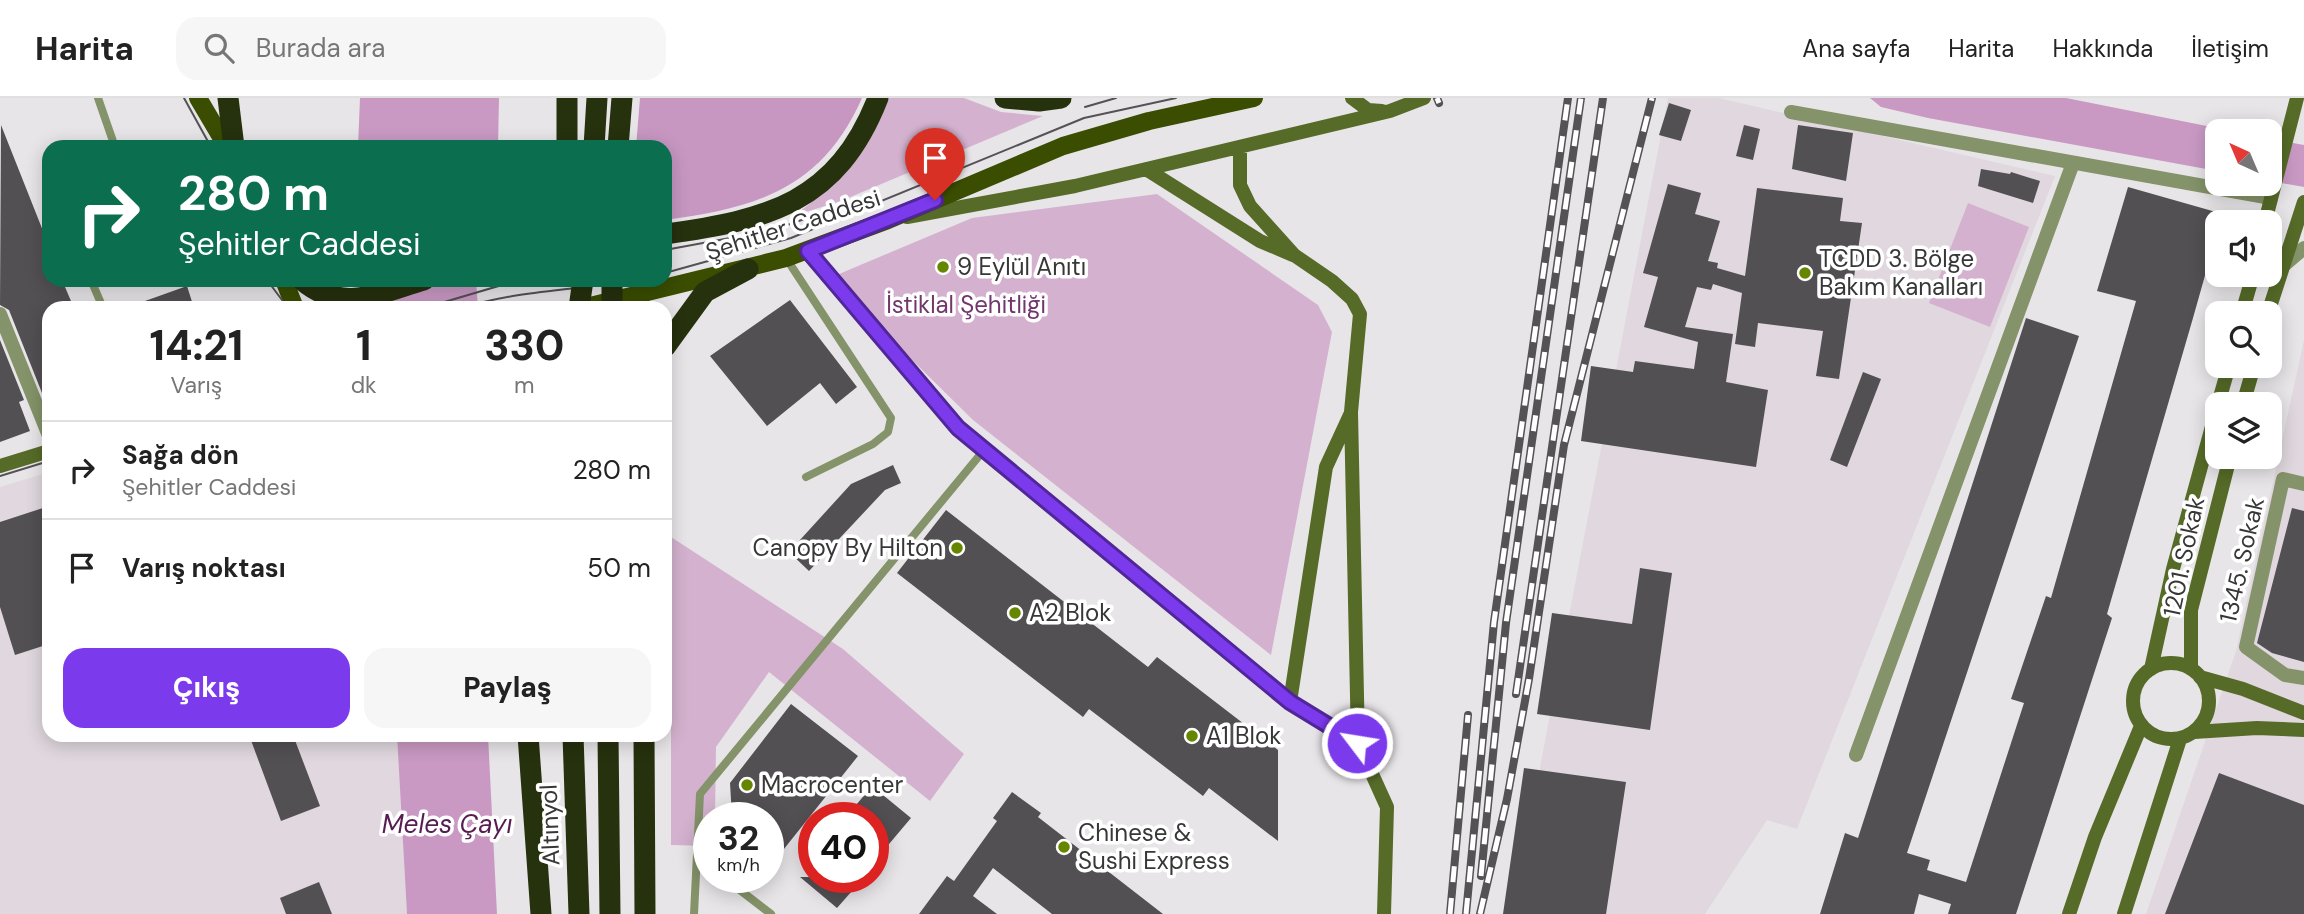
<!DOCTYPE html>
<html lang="tr">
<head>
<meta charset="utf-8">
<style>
  body { margin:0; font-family:"DM Sans",sans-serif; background:#f6f6f6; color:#222; height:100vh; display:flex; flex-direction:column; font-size:26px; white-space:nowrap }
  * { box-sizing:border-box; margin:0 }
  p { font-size:23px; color:#767676 }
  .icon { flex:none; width:38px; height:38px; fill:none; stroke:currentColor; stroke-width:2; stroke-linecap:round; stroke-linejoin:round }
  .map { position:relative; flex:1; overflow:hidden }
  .side { position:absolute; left:42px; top:203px; width:630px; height:441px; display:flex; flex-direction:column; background:#fff; border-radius:21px; box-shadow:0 4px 18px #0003 }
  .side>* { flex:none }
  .banner { position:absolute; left:42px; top:42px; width:630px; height:147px; border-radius:21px; box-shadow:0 4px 18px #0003; background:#0b6e4f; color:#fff; overflow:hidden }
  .needle { width:46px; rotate:316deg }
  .fabs { position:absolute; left:2205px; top:21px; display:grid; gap:14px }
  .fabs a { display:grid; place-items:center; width:77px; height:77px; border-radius:14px; background:#fff; box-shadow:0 4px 18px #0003; font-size:35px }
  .speed { position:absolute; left:693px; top:704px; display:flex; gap:14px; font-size:35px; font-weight:700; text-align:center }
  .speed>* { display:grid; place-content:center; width:91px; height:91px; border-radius:50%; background:#fff; box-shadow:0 4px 18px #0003; line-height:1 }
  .speed small { font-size:18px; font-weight:400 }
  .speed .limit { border:10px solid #d22; background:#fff; color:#111 }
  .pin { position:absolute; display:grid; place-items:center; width:60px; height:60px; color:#fff; margin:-72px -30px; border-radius:50% 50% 50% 0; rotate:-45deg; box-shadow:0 0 7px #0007 }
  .pin .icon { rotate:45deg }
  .me { position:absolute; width:77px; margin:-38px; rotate:301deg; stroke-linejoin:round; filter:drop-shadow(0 0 5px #0008) }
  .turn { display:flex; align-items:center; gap:24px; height:147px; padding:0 21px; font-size:32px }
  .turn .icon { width:91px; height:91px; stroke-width:2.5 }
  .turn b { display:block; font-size:49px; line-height:60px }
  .eta { display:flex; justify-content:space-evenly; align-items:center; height:119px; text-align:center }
  .eta b { font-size:42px; font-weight:800; line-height:49px }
  .button { display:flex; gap:14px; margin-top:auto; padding:14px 21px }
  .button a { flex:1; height:80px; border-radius:21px; background:#7c3aed; color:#fff; font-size:28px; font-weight:800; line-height:80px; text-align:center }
  .button a+a { background:#f6f6f6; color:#222 }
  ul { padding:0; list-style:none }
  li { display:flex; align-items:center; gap:21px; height:98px; padding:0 21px; border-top:2px solid #e0e0e0 }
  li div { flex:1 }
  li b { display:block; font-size:26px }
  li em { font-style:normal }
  header { display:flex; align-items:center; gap:42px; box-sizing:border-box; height:98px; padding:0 35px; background:#fff; border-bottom:2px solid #e0e0e0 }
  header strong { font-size:33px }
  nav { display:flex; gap:38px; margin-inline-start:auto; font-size:24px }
  .search { width:490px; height:63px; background:#f6f6f6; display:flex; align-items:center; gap:18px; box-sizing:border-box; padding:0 24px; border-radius:21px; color:#767676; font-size:26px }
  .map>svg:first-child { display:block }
  .built { fill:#e0d7df }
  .green { fill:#d4b2cf }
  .forest { fill:#c797c2 }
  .water { fill:#c999c4 }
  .building { fill:#535053 }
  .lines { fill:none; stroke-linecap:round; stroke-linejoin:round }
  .lane { stroke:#849369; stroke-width:8 }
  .street { stroke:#849369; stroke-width:14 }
  .secondary { stroke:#566b28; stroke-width:14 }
  .primary { stroke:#3a4d01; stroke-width:18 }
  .highway { stroke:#26310e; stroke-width:21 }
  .tram { stroke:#545254; stroke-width:2 }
  .rail-casing { stroke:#545254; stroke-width:8 }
  .rail { stroke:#fff; stroke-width:5; stroke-dasharray:16; stroke-linecap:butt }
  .highway-bridge { stroke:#26310e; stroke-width:21 }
  .route-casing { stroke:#51269a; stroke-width:18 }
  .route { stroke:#7c3aed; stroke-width:12 }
  .poi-dot { fill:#678600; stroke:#fff; stroke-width:2.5 }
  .labels { text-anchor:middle; stroke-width:7; stroke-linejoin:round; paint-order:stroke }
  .street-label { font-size:24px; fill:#383738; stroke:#fff }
  .poi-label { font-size:24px; fill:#383738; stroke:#fff; text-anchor:start }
  .park-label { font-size:24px; fill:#71366c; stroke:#fff }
  .water-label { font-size:26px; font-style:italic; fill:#571d53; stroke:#fff }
</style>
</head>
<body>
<header>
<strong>Harita</strong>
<div class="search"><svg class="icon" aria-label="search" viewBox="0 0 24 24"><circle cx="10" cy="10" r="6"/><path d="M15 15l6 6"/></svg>Burada ara</div>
<nav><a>Ana sayfa</a><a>Harita</a><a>Hakkında</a><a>İletişim</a></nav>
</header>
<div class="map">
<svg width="2304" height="816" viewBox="0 0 2304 816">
  <rect width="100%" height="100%" fill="#e8e5e8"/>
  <path class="built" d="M1668 0H1719L2055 78 1797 731 1767 722 1705 816H1512Z
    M2304 242V816H2146L2236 553Z
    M49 374V637H397L407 816H0V389Z"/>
  <path class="green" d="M889 0H964L1001 14 1043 18 841 103 793 118C844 82 866 58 889 0Z
    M1157 96 1318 207 1332 234 1271 557 973 322 901 251 839 176 972 120Z
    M1968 105 2029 129 1990 229 1929 205Z
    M671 439 843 551 964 656 930 703 769 574 716 649 715 719H709V748L671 747Z"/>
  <path class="forest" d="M640 0H862C822 91 756 110 665 122V49H636Z"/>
  <path class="water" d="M360 0H499L498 49H358Z
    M1870 0H2066L2232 33H2217V73L1928 20 1881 9Z
    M2270 41 2304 47V89L2270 83Z
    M369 182H476L478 210H371Z
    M397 637H488L497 816H407Z"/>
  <path class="building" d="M1669 5 1691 12 1681 43 1659 37Z
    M1 27 49 148V182H62L74 210H49V292L42 295 9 212 0 207Z
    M1744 27 1760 31 1753 62 1736 58Z
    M1798 27 1853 35 1846 83 1792 71Z
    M1981 71 2010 76 2011 74 2040 83 2033 105 1978 88Z
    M1668 86 1701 95 1695 116 1720 123 1708 163 1718 165 1717 170 1745 178 1757 90 1843 100 1840 123 1862 125 1839 281 1816 278 1823 233 1758 225 1755 249 1735 246 1742 195 1713 186 1711 192 1697 189 1685 229 1733 236 1726 284 1768 292 1756 369 1581 343 1591 268 1633 274 1635 263 1694 271 1698 244 1644 229 1658 179 1643 175Z
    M2128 89 2223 116 2220 124H2217V135L2193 220 2107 516 2112 520 2016 816H1948L1951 806 1919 796 1914 816H1820L1845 735 1858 740 2026 220 2079 238 1907 755 1930 762 1927 772 1966 784 2024 605 2011 601 2046 498 2051 500 2136 203 2097 193Z
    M187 188 194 210H131V208Z
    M790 202 857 289 836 306 820 285 767 328 710 258Z
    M0 242 24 302 19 304 30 333 0 344Z
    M1863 274 1881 281 1847 369 1830 362Z
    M893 367 901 385 885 392 809 473 789 454 851 386Z
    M49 408V546L15 557 0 509V424Z
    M2292 410 2304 413V564L2272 555 2257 545Z
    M946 412 1148 569 1157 559 1278 652V743L1209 690 1203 698 1089 611 1083 619 897 475Z
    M1640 470 1672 475 1650 632 1537 616 1552 515 1632 526Z
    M791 606 858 658 768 771V719H732L730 685Z
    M249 637H293L320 708 281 723Z
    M1524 670 1626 684 1606 816H1503Z
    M2219 675 2304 707V816H2165Z
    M872 688 911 720 873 765V719H846Z
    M1012 694 1041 715 1038 719 1163 816H1052L993 770 973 798 997 816H919L947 778 954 783 997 723 993 720Z
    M800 779H851L859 785 837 810Z
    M319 784 332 816H286L280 800Z"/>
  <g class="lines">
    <path class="lane" d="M98 0 115 49
      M808 153 958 330 1290 604
      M786 160 891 320 888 334 873 346 806 379
      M91 182 103 210
      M697 759 709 768
      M723 779 771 816
      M694 816 700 696 984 352"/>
    <path class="street" d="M1791 14 2271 100
      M2283 168 2304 150
      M0 216 49 338
      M2304 386 2283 381 2246 549 2285 577 2304 580
      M1856 657 2073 65"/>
    <path class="secondary" d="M1352 0 1368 12 1382 13
      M1240 49V87L1250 108 1294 157 1332 183 1352 201 1360 216 1351 314 1358 645
      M1146 71 1260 143 1293 157
      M907 119 1075 88 1390 13 1424 0
      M2265 124 2297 0
      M2242 215 2253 177
      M2268 215 2304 104
      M2218 306 2229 268
      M2243 306 2254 268
      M1350 317 1326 369 1290 604 1358 645 1387 709 1384 816
      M0 368 49 353
      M2133 603a38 38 0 1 1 76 0a38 38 0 1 1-76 0Z
      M2151 571 2173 471 2217 310
      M2191 571V512L2230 359
      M2200 579 2243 591 2304 615
      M2194 634 2257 630 2304 632
      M2069 816 2095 739 2141 628
      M2124 816 2180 641"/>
    <path class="primary" d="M198 0 227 49
      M284 182 295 210
      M582 210 786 160 888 122 1063 48 1149 23 1254 0"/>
    <path class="highway" d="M228 0 234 49
      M567 0V49
      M1005 0 1039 3 1061 0
      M594 49 597 0
      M618 49 622 0
      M665 136C768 122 837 105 878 0
      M302 182C341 216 380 195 424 182
      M665 249 705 194 748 171
      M528 637 541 816
      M573 637 579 816
      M608 637 610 816
      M644 637 645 816"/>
    <path class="tram" d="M184 0 211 49
      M1085 9 1116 0
      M665 152 773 132 839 109
      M665 175 791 140 1084 20 1176 0
      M267 182 288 210
      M424 210 519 182
      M462 210C519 192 578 192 636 182
      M0 378 49 363"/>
    <defs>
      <path id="rail" d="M1437 0 1439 5
        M1516 596 1603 0
        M1481 778 1506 525 1581 0
        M1450 816 1468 617
        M1466 816 1494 524 1568 0
        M1480 816 1507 701 1529 581 1564 347 1652 0"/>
    </defs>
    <use href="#rail" class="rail-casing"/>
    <use href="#rail" class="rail"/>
    <path class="highway-bridge" d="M579 210 583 182
      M612 210V182"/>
  </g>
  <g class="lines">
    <defs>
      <path id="route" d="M935 102 808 153 958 330 1290 604 1357 645"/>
    </defs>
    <use href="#route" class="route-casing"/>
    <use href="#route" class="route"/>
  </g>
  <g class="poi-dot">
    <circle cx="943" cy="169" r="7"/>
    <circle cx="1805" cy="175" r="7"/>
    <circle cx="957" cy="450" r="7"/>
    <circle cx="1015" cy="515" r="7"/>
    <circle cx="1192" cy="638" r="7"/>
    <circle cx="747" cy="687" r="7"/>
    <circle cx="1064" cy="749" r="7"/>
  </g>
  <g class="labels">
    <g class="street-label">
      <text transform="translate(793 127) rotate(-18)" y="8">Şehitler Caddesi</text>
      <text transform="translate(2184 459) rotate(-78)" y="8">1201. Sokak</text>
      <text transform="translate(2242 462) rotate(-77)" y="8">1345. Sokak</text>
      <text transform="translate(550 727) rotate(-92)" y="8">Altınyol</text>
    </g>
    <g class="poi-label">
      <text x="1819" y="169">TCDD 3. Bölge<tspan x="1819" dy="28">Bakım Kanalları</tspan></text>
      <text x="957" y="177">9 Eylül Anıtı</text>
      <text x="943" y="458" text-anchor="end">Canopy By Hilton</text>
      <text x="1029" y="523">A2 Blok</text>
      <text x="1206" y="646">A1 Blok</text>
      <text x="761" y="695">Macrocenter</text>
      <text x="1078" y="743">Chinese &amp;<tspan x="1078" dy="28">Sushi Express</tspan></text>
    </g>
    <g class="park-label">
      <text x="966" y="215">İstiklal Şehitliği</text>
    </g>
    <g class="water-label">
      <text x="447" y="735">Meles Çayı</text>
    </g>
  </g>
</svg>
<div class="fabs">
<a><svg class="needle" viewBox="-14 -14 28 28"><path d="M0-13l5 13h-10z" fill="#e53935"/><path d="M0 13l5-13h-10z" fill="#767676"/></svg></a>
<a><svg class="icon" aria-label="sound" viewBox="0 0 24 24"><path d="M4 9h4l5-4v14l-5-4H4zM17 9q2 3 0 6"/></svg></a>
<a><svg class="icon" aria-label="search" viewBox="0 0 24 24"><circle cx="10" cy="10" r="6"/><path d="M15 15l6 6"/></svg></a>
<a><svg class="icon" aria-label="layers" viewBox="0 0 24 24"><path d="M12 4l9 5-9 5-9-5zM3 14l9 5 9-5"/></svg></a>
</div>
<div class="speed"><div>32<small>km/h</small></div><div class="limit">40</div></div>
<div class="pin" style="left:935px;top:102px;background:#d93025"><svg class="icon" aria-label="arrive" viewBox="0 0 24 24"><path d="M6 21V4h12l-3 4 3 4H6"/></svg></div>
<svg class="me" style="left:1357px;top:645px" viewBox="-20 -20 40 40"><circle r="17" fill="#7c3aed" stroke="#fff" stroke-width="3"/><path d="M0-11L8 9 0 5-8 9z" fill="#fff"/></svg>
<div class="banner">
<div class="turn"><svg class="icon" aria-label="right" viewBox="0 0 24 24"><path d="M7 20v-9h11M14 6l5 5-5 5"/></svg><div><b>280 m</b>Şehitler Caddesi</div></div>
</div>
<section class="side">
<div class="eta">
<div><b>14:21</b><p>Varış</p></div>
<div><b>1</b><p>dk</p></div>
<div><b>330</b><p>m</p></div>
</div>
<ul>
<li><svg class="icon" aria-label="right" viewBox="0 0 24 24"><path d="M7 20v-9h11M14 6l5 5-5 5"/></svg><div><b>Sağa dön</b><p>Şehitler Caddesi</p></div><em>280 m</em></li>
<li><svg class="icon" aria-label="arrive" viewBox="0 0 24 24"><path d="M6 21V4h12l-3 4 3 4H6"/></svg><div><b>Varış noktası</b></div><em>50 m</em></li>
</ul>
<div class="button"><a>Çıkış</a><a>Paylaş</a></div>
</section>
</div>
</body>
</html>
